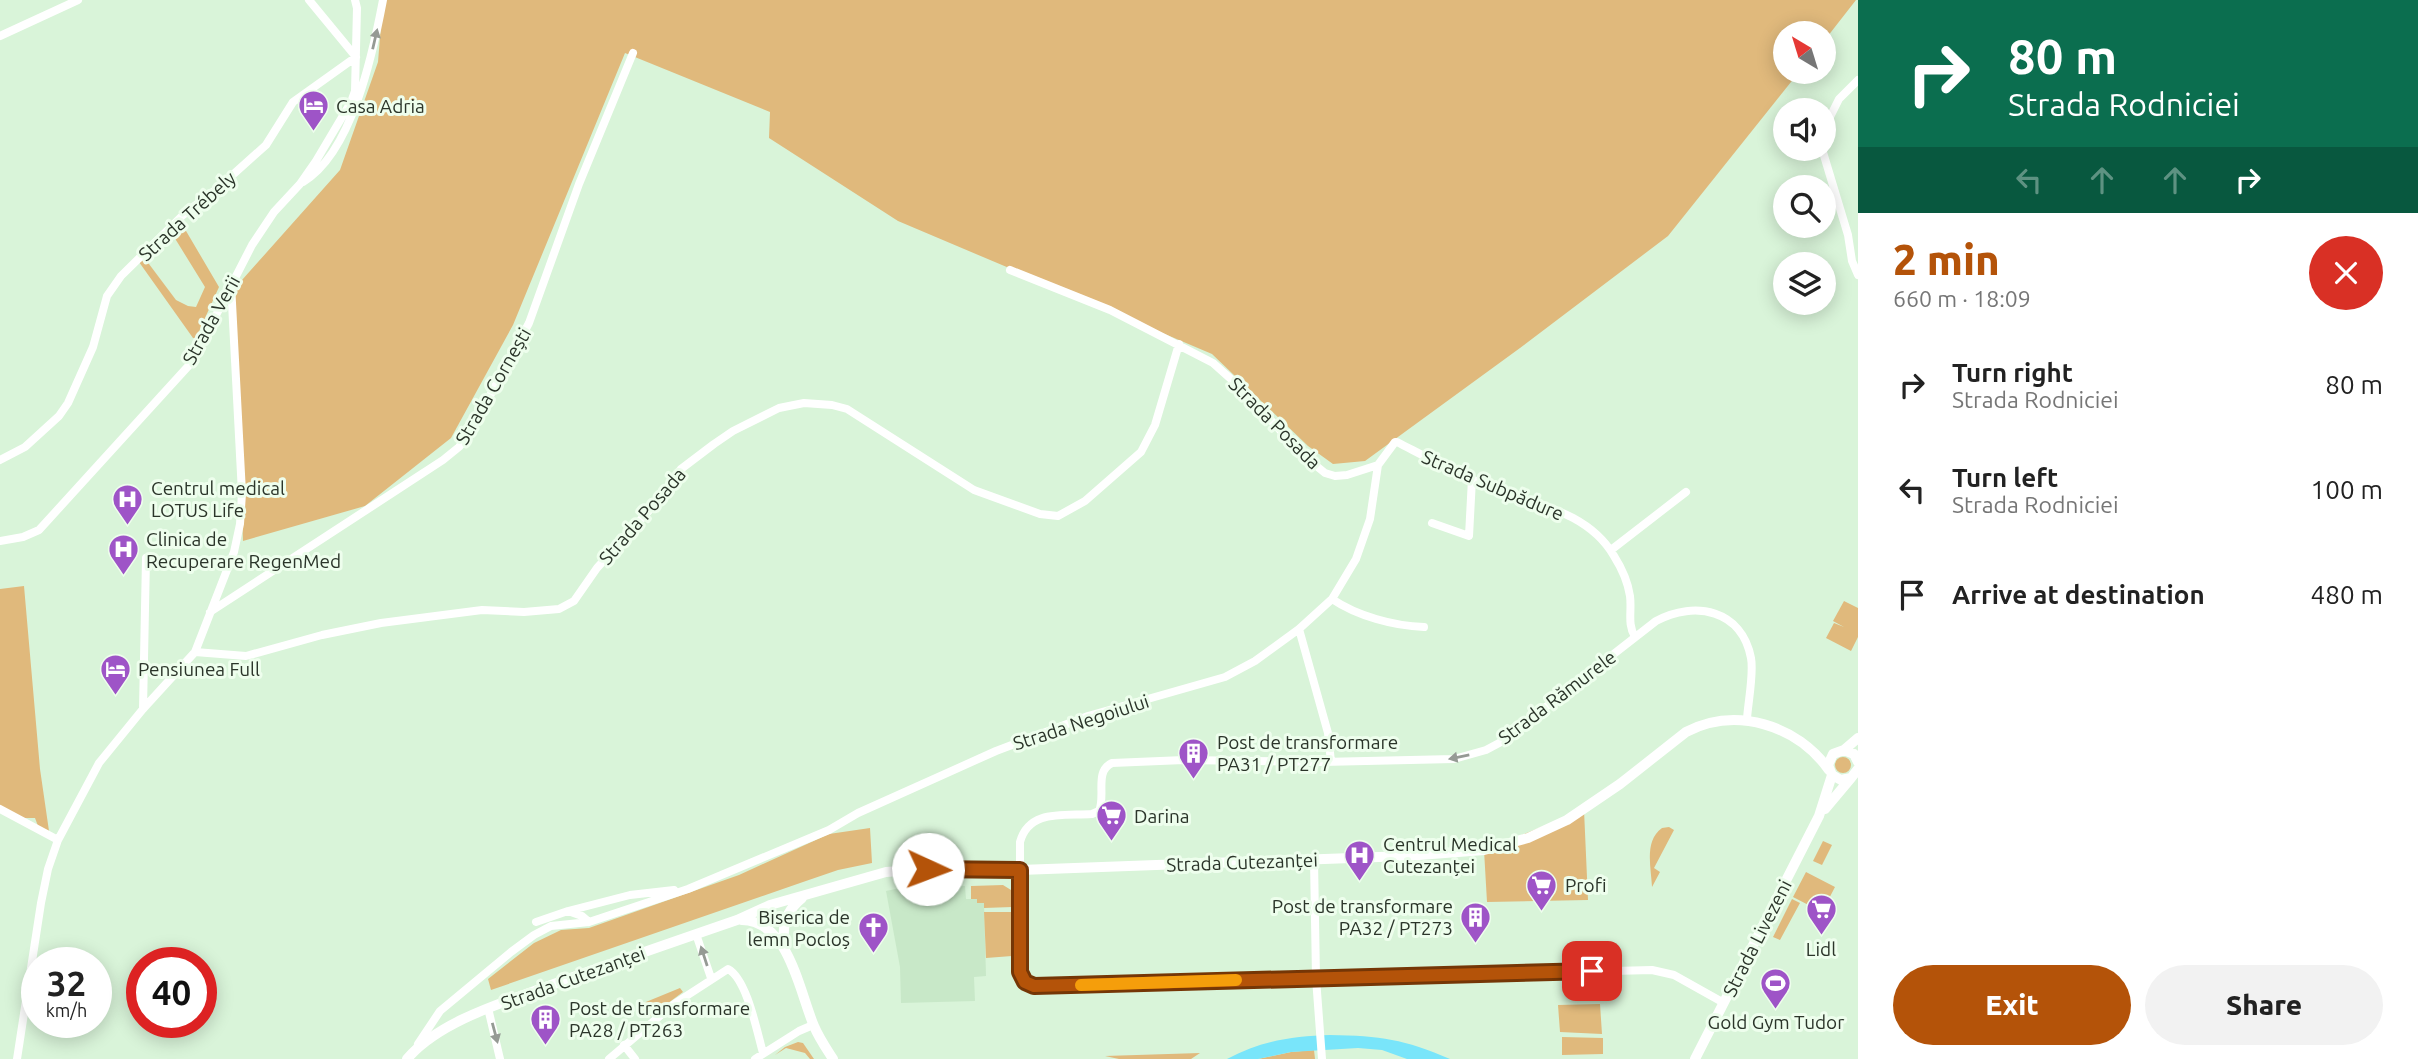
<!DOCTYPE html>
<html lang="en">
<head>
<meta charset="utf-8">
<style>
  body { margin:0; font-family:Ubuntu,sans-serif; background:#f2f2f2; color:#222; height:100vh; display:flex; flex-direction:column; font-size:26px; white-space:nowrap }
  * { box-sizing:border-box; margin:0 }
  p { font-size:23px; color:#767676 }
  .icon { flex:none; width:38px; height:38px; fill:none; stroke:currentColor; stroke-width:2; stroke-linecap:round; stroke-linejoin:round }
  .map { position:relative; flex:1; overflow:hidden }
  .sheet { display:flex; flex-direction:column; background:#fff; width:560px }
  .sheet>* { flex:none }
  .guide { background:#0b6e4f; color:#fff; overflow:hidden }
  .needle { width:46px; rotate:322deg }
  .tools { position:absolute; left:1773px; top:21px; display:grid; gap:14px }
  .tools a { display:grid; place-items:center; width:63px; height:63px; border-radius:50%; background:#fff; box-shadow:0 4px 18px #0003; font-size:35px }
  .speed { position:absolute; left:21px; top:947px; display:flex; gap:14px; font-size:35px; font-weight:700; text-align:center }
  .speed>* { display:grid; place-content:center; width:91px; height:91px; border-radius:50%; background:#fff; box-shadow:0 4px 18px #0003; line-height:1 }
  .speed small { font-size:18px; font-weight:400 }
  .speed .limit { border:10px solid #d22; background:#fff; color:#111 }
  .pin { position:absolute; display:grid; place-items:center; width:60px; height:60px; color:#fff; margin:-30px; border-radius:14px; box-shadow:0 4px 10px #0006 }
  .me { position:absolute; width:77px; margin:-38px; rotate:92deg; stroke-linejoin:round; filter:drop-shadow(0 0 5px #0008) }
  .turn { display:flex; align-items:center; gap:24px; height:147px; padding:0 35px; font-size:32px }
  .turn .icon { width:91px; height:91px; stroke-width:2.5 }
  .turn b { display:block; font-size:49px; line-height:60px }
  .lanes { display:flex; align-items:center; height:66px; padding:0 35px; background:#0003; justify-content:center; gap:35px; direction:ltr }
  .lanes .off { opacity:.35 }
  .round { display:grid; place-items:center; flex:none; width:74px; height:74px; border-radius:37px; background:#f2f2f2 }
  .summary { display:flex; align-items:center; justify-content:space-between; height:119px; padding:0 35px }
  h1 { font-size:42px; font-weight:800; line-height:52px; color:#b45309 }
  .action { display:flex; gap:14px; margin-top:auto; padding:14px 35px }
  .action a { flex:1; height:80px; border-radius:42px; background:#b45309; color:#fff; font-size:28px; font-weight:800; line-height:80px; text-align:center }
  .action a+a { background:#f2f2f2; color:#222 }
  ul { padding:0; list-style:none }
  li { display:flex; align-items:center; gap:21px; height:105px; padding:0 35px }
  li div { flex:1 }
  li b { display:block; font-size:26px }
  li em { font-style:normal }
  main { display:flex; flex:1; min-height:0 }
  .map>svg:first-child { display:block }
  .built { fill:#c8e8c8 }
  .green { fill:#e0b97c }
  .water { fill:#79e5fa }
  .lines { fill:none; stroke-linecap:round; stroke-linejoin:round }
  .street { stroke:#fff; stroke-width:8 }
  .secondary { stroke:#fff; stroke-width:10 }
  .oneway { fill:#959a94 }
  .route-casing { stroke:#753606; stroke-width:18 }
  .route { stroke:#b45309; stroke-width:12 }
  .slow { stroke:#f59e0b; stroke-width:12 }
  .labels { text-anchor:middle; stroke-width:6; stroke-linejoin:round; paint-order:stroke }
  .poi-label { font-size:19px; fill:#2b352a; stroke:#eefeed; text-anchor:start }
  .street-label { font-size:19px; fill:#2b352a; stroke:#eefeed }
</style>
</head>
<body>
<main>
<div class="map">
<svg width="1858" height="1059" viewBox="0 0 1858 1059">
  <rect width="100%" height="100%" fill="#d9f4d9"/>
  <path class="built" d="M965 886 966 899H977L984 903 986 976 974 977 975 1001 901 1003 900 967 886 891 900 888V892H946L947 887Z"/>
  <path class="green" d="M383 0H1856L1824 41V33H1785V72H1799L1668 236 1520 348 1365 461 1333 464 1308 446 1212 354 898 221 769 138 770 112 625 53 513 325 451 438 365 506 243 541 234 289 340 170 378 62Z
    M179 219 219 287 196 338H193L139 262 146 260 176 300 188 306 196 307 205 287 171 232Z
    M24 586 40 769 49 831 38 826 35 818H24L0 806V589Z
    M1844 601 1858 608V637L1851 651 1826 638 1834 623 1844 627 1833 621Z
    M1835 765a8 8 0 1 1 16 0a8 8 0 1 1-16 0Z
    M1584 810 1588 900 1487 902 1484 850Z
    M1669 827 1674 830 1654 868 1660 872 1652 887C1651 866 1644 841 1662 828Z
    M870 828 872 863 838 870 803 882 491 990 488 979 534 943 561 930 589 928 739 875 829 834Z
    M1823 841 1832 845 1822 865 1813 861Z
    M1806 872 1835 887 1822 912 1793 897Z
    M1003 885 1011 890 1012 907 984 908V903H977V899H971V886Z
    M1792 899 1800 903 1780 940 1773 937Z
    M984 912H1012V956L986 958Z
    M680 988 683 992 648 1018 644 1015 641 1004Z
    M1600 1004 1602 1034 1560 1032 1558 1005Z
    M1562 1037 1603 1038V1054L1562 1055Z
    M798 1042 803 1043 814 1059H810L805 1053 786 1048 775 1055 785 1047Z
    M1314 1050 1315 1059H1258L1291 1052Z
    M1200 1053 1191 1059H1119L1105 1056Z"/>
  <path class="water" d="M1330 1035C1381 1036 1404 1039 1450 1059H1407L1382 1050 1358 1048 1291 1052 1258 1059H1227C1260 1041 1293 1036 1330 1035Z"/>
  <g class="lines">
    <path class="street" d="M309 0 356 57
      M0 36 78 0
      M1824 129 1839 99 1858 80
      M1822 149 1848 235 1852 261 1858 275
      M303 182C352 153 373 53 383 0
      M1010 270 1110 310 1213 363 1241 388 1303 455 1325 473 1335 476 1347 475 1378 465
      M0 460 25 447 59 416 68 403 93 347 107 296 121 276 183 215 218 188 266 145 293 102 356 57
      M1378 465 1395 442H1397C1428 458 1457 474 1490 487 1533 504 1588 511 1614 556 1621 567 1628 583 1630 596 1632 611 1627 624 1635 637
      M1432 523 1469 536 1472 479
      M0 541 23 537 39 530 192 362 252 245 274 212 300 184 316 161 351 102 355 91 357 8 355 0
      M1611 550 1686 492
      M1332 599C1357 616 1394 626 1424 627
      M210 612 443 460 459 447 470 433 529 323 579 184 633 53
      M1299 629 1328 733 1331 762
      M195 652 246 656 322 635 381 623 482 610 524 612 559 609 574 601 597 568 654 505 681 469 714 444 733 431 779 408 804 403 832 405 847 409 974 490 1040 514 1058 516 1085 501 1141 452 1155 425 1179 344
      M143 709 146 558
      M0 809 58 840
      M1314 859 1316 978 1322 1059
      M568 911 630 895 674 890
      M536 922 568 911 582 916 589 922
      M696 934 711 978
      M1724 1003 1674 975 1652 970 1034 986 1025 982 1020 972V842C1029 809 1064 816 1092 814L1099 811C1106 796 1094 771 1112 763L1184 760 1322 762 1454 759 1486 750 1501 742 1656 621C1695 600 1742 610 1751 658 1754 674 1748 702 1747 719
      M488 1008 500 1059
      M418 1044 440 1011 511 952 534 935 551 926 589 922 688 889 829 830 858 813 996 751 1088 716 1225 677 1255 661 1299 629 1332 599 1356 559 1370 519 1378 465
      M624 1045 635 1059
      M17 1059 41 903 48 869 58 840 99 763 143 709 195 652 234 552 240 524 242 493 231 284
      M609 1059 674 1004 728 969C747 979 757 1032 763 1053
      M755 1059 799 1031 813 1025"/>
    <path class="secondary" d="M1844 750 1858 738
      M1858 762 1854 754 1844 750 1833 754 1828 765 1832 775 1841 780 1851 778 1858 769
      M1825 809 1851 778
      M742 920C789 921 799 991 814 1026 819 1038 826 1048 833 1059
      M785 945C781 926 787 910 802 898
      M407 1059C440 1020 508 1001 554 984 615 962 676 941 737 920L770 905 886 872 928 869 1020 870 1406 856 1484 850 1528 838 1567 820 1620 784 1686 732C1736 706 1797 725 1829 770
      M1695 1059 1819 816 1832 775"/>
  </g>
  <defs><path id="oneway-solid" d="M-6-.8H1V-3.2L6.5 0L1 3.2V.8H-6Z" transform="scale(1.75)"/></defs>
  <g class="oneway">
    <use href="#oneway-solid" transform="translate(375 39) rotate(-77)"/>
    <use href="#oneway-solid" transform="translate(1459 757) rotate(169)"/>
    <use href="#oneway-solid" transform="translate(704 956) rotate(-108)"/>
    <use href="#oneway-solid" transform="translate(495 1033) rotate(75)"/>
  </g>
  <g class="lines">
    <defs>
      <path id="route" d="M928 869 1020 870V972L1025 982 1034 986 1592 971"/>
    </defs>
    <use href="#route" class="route-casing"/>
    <use href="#route" class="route"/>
    <path class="slow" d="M1081 985 1236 980"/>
  </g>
  <defs>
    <symbol id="hotel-pin" viewBox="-11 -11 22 30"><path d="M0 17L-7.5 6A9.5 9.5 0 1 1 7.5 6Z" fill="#9e54c7" stroke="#eefeed"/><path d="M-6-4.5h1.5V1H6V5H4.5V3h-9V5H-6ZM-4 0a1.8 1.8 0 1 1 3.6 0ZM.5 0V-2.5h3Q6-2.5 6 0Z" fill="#fff"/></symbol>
    <symbol id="hospital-pin" viewBox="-11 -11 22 30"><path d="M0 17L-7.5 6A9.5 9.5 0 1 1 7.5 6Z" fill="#9e54c7" stroke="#eefeed"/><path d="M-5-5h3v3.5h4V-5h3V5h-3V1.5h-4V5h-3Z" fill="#fff"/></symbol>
    <symbol id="building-pin" viewBox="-11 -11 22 30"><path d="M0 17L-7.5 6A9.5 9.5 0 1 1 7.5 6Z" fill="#9e54c7" stroke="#eefeed"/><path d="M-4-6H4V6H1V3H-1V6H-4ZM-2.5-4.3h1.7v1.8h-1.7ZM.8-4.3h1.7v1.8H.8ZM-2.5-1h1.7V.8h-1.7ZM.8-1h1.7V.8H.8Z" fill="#fff"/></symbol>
    <symbol id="supermarket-pin" viewBox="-11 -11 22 30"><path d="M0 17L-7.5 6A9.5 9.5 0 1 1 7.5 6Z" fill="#9e54c7" stroke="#eefeed"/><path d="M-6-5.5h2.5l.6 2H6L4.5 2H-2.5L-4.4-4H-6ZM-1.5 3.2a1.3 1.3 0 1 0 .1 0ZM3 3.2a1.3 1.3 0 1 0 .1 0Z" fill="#fff"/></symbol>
    <symbol id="church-pin" viewBox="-11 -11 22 30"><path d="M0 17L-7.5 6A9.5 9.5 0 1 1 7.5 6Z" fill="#9e54c7" stroke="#eefeed"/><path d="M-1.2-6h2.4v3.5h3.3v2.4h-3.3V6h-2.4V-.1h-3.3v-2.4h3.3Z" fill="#fff"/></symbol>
    <symbol id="stadium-pin" viewBox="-11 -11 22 30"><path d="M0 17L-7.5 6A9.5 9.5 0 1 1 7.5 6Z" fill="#9e54c7" stroke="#eefeed"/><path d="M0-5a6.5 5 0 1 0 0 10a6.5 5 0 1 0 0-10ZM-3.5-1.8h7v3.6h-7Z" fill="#fff"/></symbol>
  </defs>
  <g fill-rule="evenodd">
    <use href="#hotel-pin" x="296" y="88" width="35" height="47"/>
    <use href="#hospital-pin" x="110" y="482" width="35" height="47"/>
    <use href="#hospital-pin" x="106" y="532" width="35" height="47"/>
    <use href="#hotel-pin" x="98" y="652" width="35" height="47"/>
    <use href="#building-pin" x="1176" y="736" width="35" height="47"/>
    <use href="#supermarket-pin" x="1094" y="798" width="35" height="47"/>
    <use href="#hospital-pin" x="1342" y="838" width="35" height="47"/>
    <use href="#supermarket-pin" x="1524" y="868" width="35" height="47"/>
    <use href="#supermarket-pin" x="1804" y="892" width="35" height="47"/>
    <use href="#building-pin" x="1458" y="900" width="35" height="47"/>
    <use href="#church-pin" x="856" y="910" width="35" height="47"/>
    <use href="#stadium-pin" x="1758" y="966" width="35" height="47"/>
    <use href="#building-pin" x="528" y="1002" width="35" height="47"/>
  </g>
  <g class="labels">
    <g class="poi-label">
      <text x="336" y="113">Casa Adria</text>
      <text x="151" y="495">Centrul medical<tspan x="151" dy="22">LOTUS Life</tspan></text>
      <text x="146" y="546">Clinica de<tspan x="146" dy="22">Recuperare RegenMed</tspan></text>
      <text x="138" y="676">Pensiunea Full</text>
      <text x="1217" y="749">Post de transformare<tspan x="1217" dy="22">PA31 / PT277</tspan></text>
      <text x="1134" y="823">Darina</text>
      <text x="1383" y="851">Centrul Medical<tspan x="1383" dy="22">Cutezanței</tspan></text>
      <text x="1565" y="892">Profi</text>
      <text x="1453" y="913" text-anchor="end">Post de transformare<tspan x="1453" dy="22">PA32 / PT273</tspan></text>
      <text x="850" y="924" text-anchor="end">Biserica de<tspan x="850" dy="22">lemn Pocloș</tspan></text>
      <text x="1821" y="956" text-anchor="middle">Lidl</text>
      <text x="569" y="1015">Post de transformare<tspan x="569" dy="22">PA28 / PT263</tspan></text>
      <text x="1776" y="1029" text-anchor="middle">Gold Gym Tudor</text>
    </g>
    <g class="street-label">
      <text transform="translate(187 216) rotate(-42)" y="7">Strada Trébely</text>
      <text transform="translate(211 320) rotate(-61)" y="7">Strada Verii</text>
      <text transform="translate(493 386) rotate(-60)" y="7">Strada Cornești</text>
      <text transform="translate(1275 423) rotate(45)" y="7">Strada Posada</text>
      <text transform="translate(1493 485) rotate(23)" y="7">Strada Subpădure</text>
      <text transform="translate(642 516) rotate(-49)" y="7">Strada Posada</text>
      <text transform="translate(1557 697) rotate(-37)" y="7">Strada Rămurele</text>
      <text transform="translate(1081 722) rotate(-18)" y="7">Strada Negoiului</text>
      <text transform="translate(1242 862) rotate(-2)" y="7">Strada Cutezanței</text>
      <text transform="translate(1757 938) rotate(-63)" y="7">Strada Livezeni</text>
      <text transform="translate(573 978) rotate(-20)" y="7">Strada Cutezanței</text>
    </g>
  </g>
</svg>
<div class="tools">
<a><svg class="needle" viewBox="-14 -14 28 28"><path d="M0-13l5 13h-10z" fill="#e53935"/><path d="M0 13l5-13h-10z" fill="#767676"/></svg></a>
<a><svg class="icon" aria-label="sound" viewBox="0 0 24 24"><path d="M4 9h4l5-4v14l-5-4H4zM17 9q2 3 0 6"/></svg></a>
<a><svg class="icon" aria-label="search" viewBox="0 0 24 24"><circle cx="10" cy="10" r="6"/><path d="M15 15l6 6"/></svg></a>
<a><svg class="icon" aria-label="layers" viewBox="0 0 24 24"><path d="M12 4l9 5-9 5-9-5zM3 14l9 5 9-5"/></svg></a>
</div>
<div class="speed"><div>32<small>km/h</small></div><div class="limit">40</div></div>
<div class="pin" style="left:1592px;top:971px;background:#d93025"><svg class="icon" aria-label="arrive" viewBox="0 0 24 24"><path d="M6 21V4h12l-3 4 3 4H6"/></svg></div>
<svg class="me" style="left:928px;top:869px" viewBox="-20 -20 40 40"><circle r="19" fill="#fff"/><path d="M0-13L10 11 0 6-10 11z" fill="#b45309"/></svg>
</div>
<section class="sheet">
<div class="guide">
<div class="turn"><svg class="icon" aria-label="right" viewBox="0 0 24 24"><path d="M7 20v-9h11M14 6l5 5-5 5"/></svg><div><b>80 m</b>Strada Rodniciei</div></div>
<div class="lanes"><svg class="icon off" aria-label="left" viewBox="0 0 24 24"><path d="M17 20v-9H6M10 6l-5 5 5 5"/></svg><svg class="icon off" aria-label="ahead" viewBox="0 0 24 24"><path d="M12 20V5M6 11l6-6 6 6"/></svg><svg class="icon off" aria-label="ahead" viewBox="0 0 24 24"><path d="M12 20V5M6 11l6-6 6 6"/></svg><svg class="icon" aria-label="right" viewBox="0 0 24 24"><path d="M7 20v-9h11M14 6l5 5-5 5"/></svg></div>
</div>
<div class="summary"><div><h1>2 min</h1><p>660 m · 18:09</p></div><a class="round" style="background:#d93025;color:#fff"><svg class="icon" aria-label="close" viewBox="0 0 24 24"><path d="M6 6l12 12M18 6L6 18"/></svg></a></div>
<ul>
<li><svg class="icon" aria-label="right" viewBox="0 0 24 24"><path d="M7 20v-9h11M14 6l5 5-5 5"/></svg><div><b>Turn right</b><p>Strada Rodniciei</p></div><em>80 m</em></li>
<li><svg class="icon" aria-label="left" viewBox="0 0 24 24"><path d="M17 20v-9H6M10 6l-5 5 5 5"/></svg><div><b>Turn left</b><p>Strada Rodniciei</p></div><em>100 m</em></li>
<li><svg class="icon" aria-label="arrive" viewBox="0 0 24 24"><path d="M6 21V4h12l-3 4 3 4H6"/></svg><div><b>Arrive at destination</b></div><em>480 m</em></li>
</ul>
<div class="action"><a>Exit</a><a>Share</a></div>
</section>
</main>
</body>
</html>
